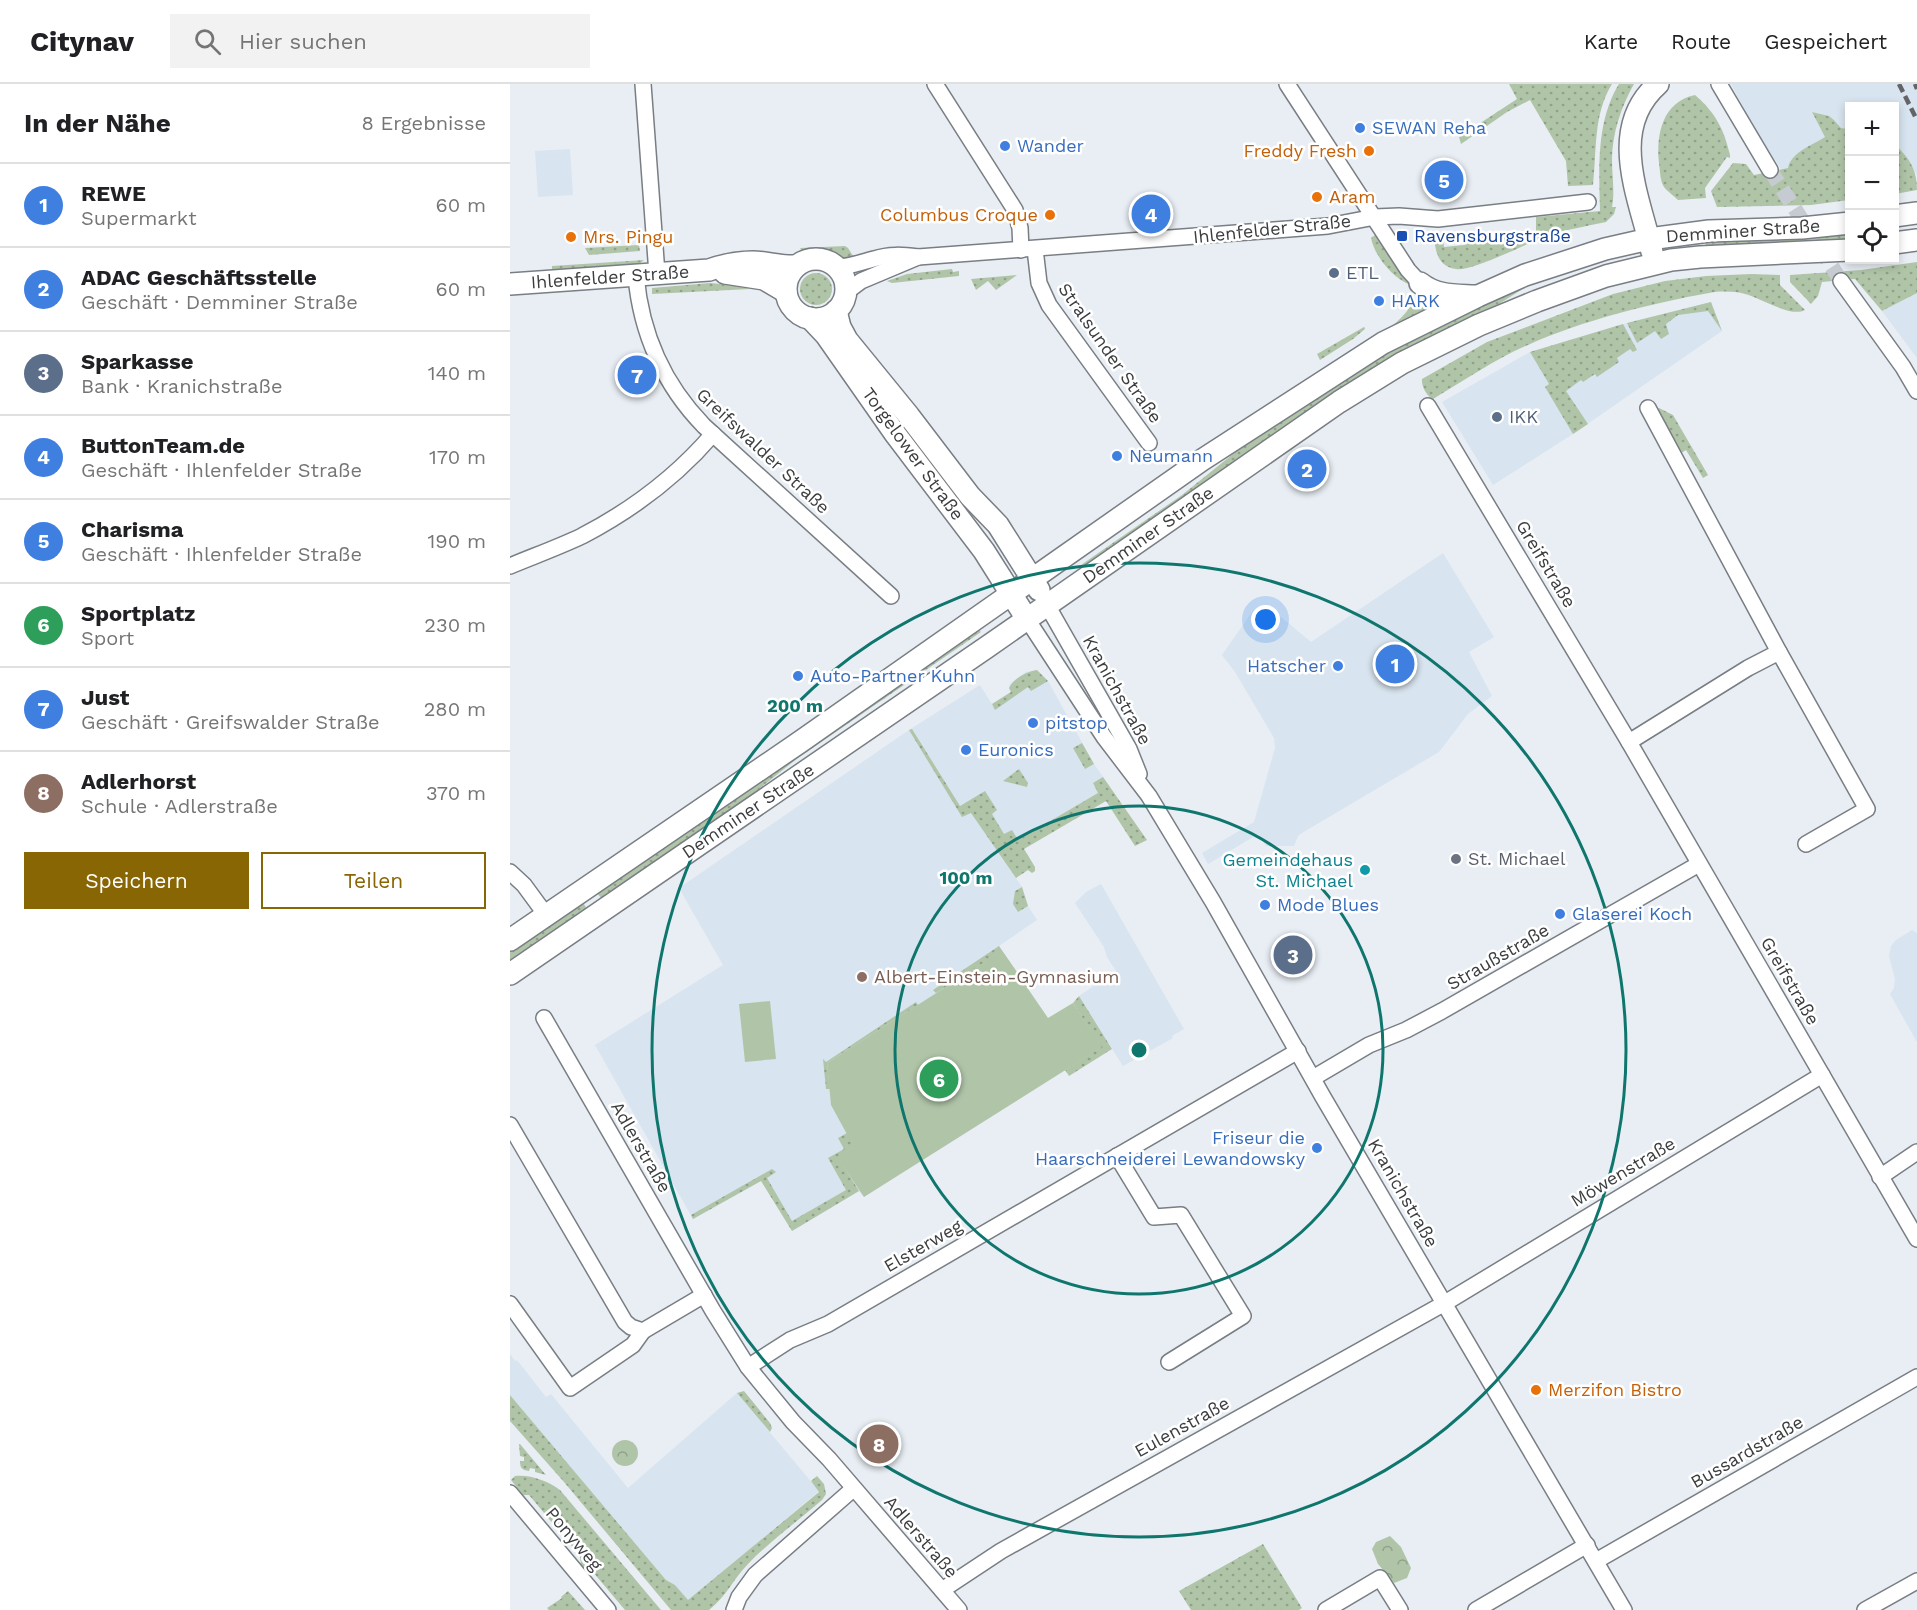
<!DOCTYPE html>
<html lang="de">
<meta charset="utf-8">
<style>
body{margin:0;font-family:"Work Sans",sans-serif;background:#f2f2f2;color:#202124}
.controls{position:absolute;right:18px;top:18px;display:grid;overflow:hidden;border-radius:0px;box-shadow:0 3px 9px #0003}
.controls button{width:54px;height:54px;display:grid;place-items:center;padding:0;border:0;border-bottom:2px solid #e0e0e0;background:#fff;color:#202124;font:30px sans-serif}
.you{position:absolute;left:756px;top:536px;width:21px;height:21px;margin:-15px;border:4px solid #fff;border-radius:50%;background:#1a73e8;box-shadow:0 0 0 9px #1a73e833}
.badge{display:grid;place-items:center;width:39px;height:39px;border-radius:50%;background:#886603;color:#fff;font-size:20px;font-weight:700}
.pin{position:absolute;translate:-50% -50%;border:3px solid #fff;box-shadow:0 2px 6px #0006}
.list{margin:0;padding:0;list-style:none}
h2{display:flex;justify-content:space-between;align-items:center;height:78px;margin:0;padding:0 24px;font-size:26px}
h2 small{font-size:20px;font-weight:400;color:#757577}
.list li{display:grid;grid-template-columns:39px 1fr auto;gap:18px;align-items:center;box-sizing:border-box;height:84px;padding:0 24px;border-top:2px solid #e0e0e0}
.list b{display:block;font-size:22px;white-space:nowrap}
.list p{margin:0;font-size:20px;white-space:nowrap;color:#757577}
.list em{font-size:20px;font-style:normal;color:#757577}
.actions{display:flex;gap:12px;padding:18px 24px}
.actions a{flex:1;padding:14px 0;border:2px solid #886603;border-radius:0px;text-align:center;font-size:21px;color:#886603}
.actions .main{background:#886603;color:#fff}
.icon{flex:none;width:33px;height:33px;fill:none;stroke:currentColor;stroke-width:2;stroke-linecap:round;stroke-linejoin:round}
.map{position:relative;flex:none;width:1407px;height:1526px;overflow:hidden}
header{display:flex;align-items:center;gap:36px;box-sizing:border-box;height:84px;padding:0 30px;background:#fff;border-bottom:2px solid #e0e0e0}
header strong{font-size:28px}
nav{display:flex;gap:33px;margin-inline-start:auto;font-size:21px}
.search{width:420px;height:54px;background:#f2f2f2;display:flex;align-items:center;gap:15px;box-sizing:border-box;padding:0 21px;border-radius:0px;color:#757577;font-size:22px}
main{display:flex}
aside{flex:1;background:#fff}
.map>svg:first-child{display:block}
.built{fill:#d8e4ef}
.grass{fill:url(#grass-dots)}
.forest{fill:url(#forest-crowns)}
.pitch{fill:#b0c5a8}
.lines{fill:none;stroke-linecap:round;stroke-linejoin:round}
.minor-tunnel{stroke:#c5cbd0;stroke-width:15;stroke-dasharray:15 8;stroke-linecap:butt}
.minor-casing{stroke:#797e84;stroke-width:18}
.secondary-casing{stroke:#797e84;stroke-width:24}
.minor{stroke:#fff;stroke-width:15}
.secondary{stroke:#fff;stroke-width:21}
.rail{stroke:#626467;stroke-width:4.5;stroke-dasharray:9 4.5;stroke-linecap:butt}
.ring{fill:none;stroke:#0f766e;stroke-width:3}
.shop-dot{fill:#3f7fe0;stroke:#fff;stroke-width:2}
.food-dot{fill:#e8710a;stroke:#fff;stroke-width:2}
.transit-dot{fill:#1a4fb4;stroke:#fff;stroke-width:2}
.service-dot{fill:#5c6f8a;stroke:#fff;stroke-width:2}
.worship-dot{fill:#6b7280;stroke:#fff;stroke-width:2}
.culture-dot{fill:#0f9aa8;stroke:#fff;stroke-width:2}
.education-dot{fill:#8d6e63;stroke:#fff;stroke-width:2}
.labels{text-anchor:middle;stroke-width:5;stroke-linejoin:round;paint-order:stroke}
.shop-label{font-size:18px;fill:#366cbe;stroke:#fff;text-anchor:start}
.food-label{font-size:18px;fill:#c56008;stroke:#fff;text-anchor:start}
.street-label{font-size:18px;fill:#3b3d3f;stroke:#fff}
.transit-label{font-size:18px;fill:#164399;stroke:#fff;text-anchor:start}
.service-label{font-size:18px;fill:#4e5e75;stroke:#fff;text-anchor:start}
.worship-label{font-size:18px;fill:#5b616d;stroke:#fff;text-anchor:start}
.culture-label{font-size:18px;fill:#0d838f;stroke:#fff;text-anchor:end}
.education-label{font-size:18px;fill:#785e54;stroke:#fff;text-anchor:start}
.centre{fill:#0f766e;stroke:#fff;stroke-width:3}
.ring-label{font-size:18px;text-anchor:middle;font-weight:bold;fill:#0f766e;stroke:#fff;stroke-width:5;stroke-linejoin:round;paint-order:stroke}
</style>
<header>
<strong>Citynav</strong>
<div class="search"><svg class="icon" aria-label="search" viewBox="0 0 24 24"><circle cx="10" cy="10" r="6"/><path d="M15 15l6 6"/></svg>Hier suchen</div>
<nav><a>Karte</a><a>Route</a><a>Gespeichert</a></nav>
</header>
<main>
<aside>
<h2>In der Nähe<small>8 Ergebnisse</small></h2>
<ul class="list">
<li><span class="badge" style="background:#3f7fe0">1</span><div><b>REWE</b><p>Supermarkt</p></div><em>60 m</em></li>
<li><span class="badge" style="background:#3f7fe0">2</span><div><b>ADAC Geschäftsstelle</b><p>Geschäft · Demminer Straße</p></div><em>60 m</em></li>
<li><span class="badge" style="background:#5c6f8a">3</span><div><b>Sparkasse</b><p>Bank · Kranichstraße</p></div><em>140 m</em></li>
<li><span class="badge" style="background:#3f7fe0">4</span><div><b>ButtonTeam.de</b><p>Geschäft · Ihlenfelder Straße</p></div><em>170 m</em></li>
<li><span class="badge" style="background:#3f7fe0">5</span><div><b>Charisma</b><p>Geschäft · Ihlenfelder Straße</p></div><em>190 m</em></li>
<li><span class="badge" style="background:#2e9e5b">6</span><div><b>Sportplatz</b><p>Sport</p></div><em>230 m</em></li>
<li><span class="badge" style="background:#3f7fe0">7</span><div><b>Just</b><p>Geschäft · Greifswalder Straße</p></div><em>280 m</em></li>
<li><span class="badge" style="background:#8d6e63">8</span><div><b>Adlerhorst</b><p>Schule · Adlerstraße</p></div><em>370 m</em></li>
</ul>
<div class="actions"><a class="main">Speichern</a><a>Teilen</a></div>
</aside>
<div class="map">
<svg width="1407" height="1526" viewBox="0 0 1407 1526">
<defs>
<pattern id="grass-dots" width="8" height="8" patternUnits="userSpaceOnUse" patternTransform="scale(1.5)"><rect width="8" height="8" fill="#b0c5a8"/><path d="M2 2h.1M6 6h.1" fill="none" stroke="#90a18a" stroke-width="1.8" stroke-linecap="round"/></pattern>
<pattern id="forest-crowns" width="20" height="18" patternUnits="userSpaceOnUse" patternTransform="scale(1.5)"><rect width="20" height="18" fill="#b0c5a8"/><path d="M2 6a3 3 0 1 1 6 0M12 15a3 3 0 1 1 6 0" fill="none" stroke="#90a18a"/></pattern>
</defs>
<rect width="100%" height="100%" fill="#e8eef4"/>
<!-- built -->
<g class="built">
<path d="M1221,0H1407V91L1393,68L1385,60L1384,22H1340L1339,45L1331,44L1324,36L1319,32L1302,28L1316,53L1284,72L1279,84L1271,85L1246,47Z"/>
<path d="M60,65L63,111L28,113L25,67Z"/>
<path d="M1407,209V274L1372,227Z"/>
<path d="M1201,218L1212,247L1063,350L983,401L932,318L1020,268L1117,239Z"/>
<path d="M933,469L984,553L959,568L982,612L958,630L929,668L792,749L788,752L784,762H756L748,750L698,780L692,769L744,738L765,664L764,654L725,588L712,571L744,525L749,529L759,523L801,558Z"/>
<path d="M527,586L538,597L584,680L600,703L489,769L512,803L518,822L527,836L489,862L538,934L563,919L354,1113L349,1107L282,1147L251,1097L183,1135L85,961L213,881L169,804L399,646L470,601L482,620L501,608L499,604L500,600L516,588Z"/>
<path d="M591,800L674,945L662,952L663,954L613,982L569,912L606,887L597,873L594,863L565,819L576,808Z"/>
<path d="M1402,846L1407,849V958L1380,910L1384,904L1385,895L1379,872L1381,862L1386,856Z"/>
<path d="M0,1270L5,1277L7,1276L36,1313L41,1310L118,1404L227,1309L309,1407L178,1517L165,1501L156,1496L0,1311Z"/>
</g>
<!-- grass -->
<g class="grass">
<path d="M999,0H1102C1083,31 1087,66 1083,101L1058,102L1056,77L1020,16L997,28L951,60L949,53L1007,15Z"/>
<path d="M1109,0H1124C1111,23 1102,50 1102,76C1102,92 1105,108 1102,123H1106L1104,130L1096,138C1078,142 1059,145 1042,150C1020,157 963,188 946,185C928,182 926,169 924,154L933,153L934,163L954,161L966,152L1026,147V133L1090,127C1089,85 1086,37 1109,0Z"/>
<path d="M1185,11C1205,28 1214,45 1220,71V74L1217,73L1195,104L1196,114L1168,116C1164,112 1157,107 1154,103C1150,97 1150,86 1149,79C1146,51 1152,18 1185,11Z"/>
<path d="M1302,28L1319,32L1324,36L1331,44L1339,45V116L1301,121L1207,123L1201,107L1223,79L1236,80L1244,91L1278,84C1281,68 1303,61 1315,53Z"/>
<path d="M1385,60C1400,75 1407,86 1407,106L1385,110Z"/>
<path d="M869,148L899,199L898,200C882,193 864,171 861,154Z"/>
<path d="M1339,149V157L1196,163L1195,156Z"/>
<path d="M129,161L130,167L79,171L75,164Z"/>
<path d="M335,162L338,164L345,175L329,176L316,169L308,168L294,170L290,164Z"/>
<path d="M134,176L128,181L42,187V182Z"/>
<path d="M1407,178V209L1372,227L1345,195L1312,198L1308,212L1301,220L1280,198V191L1351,186Z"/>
<path d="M442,185L443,188L449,187V192L382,199L377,197L397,190Z"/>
<circle cx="306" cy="205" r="16"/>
<path d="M1241,190L1270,191V201L1295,226C1281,234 1251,214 1235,210C1224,207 1210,207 1199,209C1143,219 1070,237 1018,261C985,275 954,297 923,315C917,313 911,302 912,295L977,258L1103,210L1155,197L1196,192Z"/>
<path d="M507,191L486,206L478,197L466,206L461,195Z"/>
<path d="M200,199L221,201L240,205L142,210V204Z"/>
<path d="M1010,203L1011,206L574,485L571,481L672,411L728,366L832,295L879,266Z"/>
<path d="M910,208L926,218L927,220L876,246C892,236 900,224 910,208Z"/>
<path d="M1201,218L1212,247L1198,227L1168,231L1156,240L1159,250L1151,255L1145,247L1127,259L1117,239Z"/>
<path d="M1113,240L1127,266L1123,268L1120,265L1107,274L1109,278L1087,293L1085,290L1073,298L1071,296L1056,307L1078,340L1063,350L1035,303L1039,300L1020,268Z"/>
<path d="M854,243L855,245L843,255L810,276L807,270Z"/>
<path d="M1149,324L1163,331L1198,391L1193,394L1176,366L1171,369L1147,325Z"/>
<path d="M467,544L471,548L288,674L231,719L91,814L86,808Z"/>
<path d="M527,586L538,597L521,607L518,603L485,626L482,620L501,608L499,604C504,594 516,588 527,586Z"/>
<path d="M402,645L450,722L475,707L487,726L482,730L494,750L502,746L508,756L588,709L583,699L593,693L637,756L625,762L596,717L514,765L525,783V787L522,789L518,786L506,794L461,729L452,733L399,646Z"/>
<path d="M572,659L584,680L575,685L563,664Z"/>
<path d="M509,685L518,699L517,703L493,697Z"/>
<path d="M512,803L518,822L508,828L503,820L505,807Z"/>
<path d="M72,817L77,825L0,877V865Z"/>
<path d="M489,862L518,904L477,877L426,909L423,906Z"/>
<path d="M569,912L602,965L559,992L555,986L591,963L563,919Z"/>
<path d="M406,918L408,921L317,979L320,1005H316L313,975L316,978Z"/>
<path d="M337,1049L345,1063L328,1073L349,1107L282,1147L251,1097L183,1135L181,1131L262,1085L266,1088L257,1094L282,1137L336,1106L318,1074L334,1065L328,1054Z"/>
<path d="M234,1307L260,1339L262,1344L260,1348L227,1309Z"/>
<path d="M0,1311L156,1496L165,1501L178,1516L309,1408L301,1397L307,1392L314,1400L316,1410L312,1416C288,1437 260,1457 238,1480C224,1494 216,1513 199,1526H161L54,1398L0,1337Z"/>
<path d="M9,1360H10L36,1391L25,1388V1385L20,1384L19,1387C12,1386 10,1384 10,1377H14V1373L10,1372Z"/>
<path d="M5,1392C19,1390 39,1397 50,1406L151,1526H115L82,1487L75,1486L71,1481L70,1472L19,1411H13L1,1396Z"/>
<path d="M753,1460L792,1524L789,1526H681L669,1507Z"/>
<path d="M58,1507L75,1526H39L37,1524L52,1514L51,1513Z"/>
</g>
<!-- forest -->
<g class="forest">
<circle cx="115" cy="1369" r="13"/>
<path d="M880,1452L891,1463L901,1484L897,1494L884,1499L868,1480L862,1465L866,1458Z"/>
</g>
<!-- pitch -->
<g class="pitch">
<path d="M492,867L538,934L563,919L592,963L354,1113L327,1073L344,1063L321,1021L317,979Z"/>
<path d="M260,917L266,975L235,978L229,920Z"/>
</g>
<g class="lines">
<!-- minor-tunnel -->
<path class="minor-tunnel" d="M1260,86L1331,197"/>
<!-- minor casing -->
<g class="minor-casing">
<g id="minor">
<path d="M133,0L147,190"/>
<path d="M425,0L505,126L510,144L511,166"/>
<path d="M777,0L898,186L910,199"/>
<path d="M1209,0L1260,86"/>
<path d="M525,165L529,199L539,221L639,359"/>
<path d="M326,183C340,183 351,178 364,175C379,170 393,171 408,173L818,142L865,133L889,132L928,135L1078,118"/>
<path d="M126,192C131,249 154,301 194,342L381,512"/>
<path d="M1331,197L1393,283L1407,307"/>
<path d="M335,209L351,197L408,173"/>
<path d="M918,322L1119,658L1407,1155"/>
<path d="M1138,324L1269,568"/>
<path d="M0,482C24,472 49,463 72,452C122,426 167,392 203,350"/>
<path d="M537,521L619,665L629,690"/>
<path d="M517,535L594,653L639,712L703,818L813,1013L1114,1526"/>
<path d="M1119,658L1238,584L1269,568L1357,725L1296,760"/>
<path d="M0,788L14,801L36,831"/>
<path d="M34,934L203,1227L238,1283L283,1338L319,1375L449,1526"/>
<path d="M803,994L859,961L896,946L932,927L1189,780"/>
<path d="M0,1041L115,1238L121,1243L133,1247L194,1211"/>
<path d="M607,1072L644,1133L671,1131L733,1232L659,1278"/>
<path d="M1370,1093L1407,1068"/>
<path d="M0,1220L60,1304L123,1261L133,1247"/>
<path d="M238,1283L280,1256L318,1240L788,967"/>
<path d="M0,1409L98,1526"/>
<path d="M1086,1477L1407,1293"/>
<path d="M432,1506L491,1467L935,1219L1312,991"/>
<path d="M224,1526L229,1513L245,1491L343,1405"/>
<path d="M816,1526L870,1494L890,1526"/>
<path d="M966,1526L1077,1461"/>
<path d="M1355,1526L1407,1497"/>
</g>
</g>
<!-- secondary casing -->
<g class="secondary-casing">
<g id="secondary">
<path d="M1384,132L1407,129"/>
<path d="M1384,159L1407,156"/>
<path d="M1142,168C1129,112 1097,45 1148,0"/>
<circle cx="306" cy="205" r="30"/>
<path d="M215,189L254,195L276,208"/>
<path d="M910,199C926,212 944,211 964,212"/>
<path d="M0,200L199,186C213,181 228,178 243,178C257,178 271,183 286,182"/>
<path d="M326,227L330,243L337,256L399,332L460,412L488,441L529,506"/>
<path d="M300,234L316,251L386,351L474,467L517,535"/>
<path d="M0,856L290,658L692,376L873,259L968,212L1015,191L1095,165L1139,155L1199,147L1292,144L1340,139"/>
<path d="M0,890L477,563L829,318L892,279L969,241L1027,217L1096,192L1161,176L1190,173L1340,166"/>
</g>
</g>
<!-- minor -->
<use href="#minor" class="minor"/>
<!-- secondary -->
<use href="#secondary" class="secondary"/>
<!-- rail -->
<g class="rail">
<path d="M1389,0L1407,36"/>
<path d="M1405,0L1407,5"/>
</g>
</g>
<!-- distance rings -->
<g class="ring">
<circle cx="629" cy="966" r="244"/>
<circle cx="629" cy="966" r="487"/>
</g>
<!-- markers -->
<g class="shop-dot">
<circle cx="850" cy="44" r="6"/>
<circle cx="495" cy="62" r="6"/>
<circle cx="869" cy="217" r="6"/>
<circle cx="607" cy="372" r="6"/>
<circle cx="828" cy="582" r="6"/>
<circle cx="288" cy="592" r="6"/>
<circle cx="523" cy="639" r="6"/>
<circle cx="456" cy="666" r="6"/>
<circle cx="755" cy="821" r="6"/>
<circle cx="1050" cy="830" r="6"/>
<circle cx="807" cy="1064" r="6"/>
</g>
<g class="food-dot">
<circle cx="859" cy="67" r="6"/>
<circle cx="807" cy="113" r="6"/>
<circle cx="540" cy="131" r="6"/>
<circle cx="61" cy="153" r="6"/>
<circle cx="1026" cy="1306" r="6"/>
</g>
<rect class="transit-dot" x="886" y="146" width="12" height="12" rx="3"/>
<g class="service-dot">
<circle cx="824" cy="189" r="6"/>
<circle cx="987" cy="333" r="6"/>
</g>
<circle class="worship-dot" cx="946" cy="775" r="6"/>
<circle class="culture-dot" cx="855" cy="786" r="6"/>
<circle class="education-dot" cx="352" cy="893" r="6"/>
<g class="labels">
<!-- shop labels -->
<g class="shop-label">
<text x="862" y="50">SEWAN Reha</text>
<text x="507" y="68">Wander</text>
<text x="881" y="223">HARK</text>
<text x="619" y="378">Neumann</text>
<text x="816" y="588" text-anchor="end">Hatscher</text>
<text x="300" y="598">Auto-Partner Kuhn</text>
<text x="535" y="645">pitstop</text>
<text x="468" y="672">Euronics</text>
<text x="767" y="827">Mode Blues</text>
<text x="1062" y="836">Glaserei Koch</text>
<text x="795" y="1060" text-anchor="end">Friseur die<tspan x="795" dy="21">Haarschneiderei Lewandowsky</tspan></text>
</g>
<!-- food labels -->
<g class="food-label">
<text x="847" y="73" text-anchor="end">Freddy Fresh</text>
<text x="819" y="119">Aram</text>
<text x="528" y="137" text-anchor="end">Columbus Croque</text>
<text x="73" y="159">Mrs. Pingu</text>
<text x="1038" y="1312">Merzifon Bistro</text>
</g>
<!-- street labels -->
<g class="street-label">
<text transform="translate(762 145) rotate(-6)" y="6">Ihlenfelder Straße</text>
<text transform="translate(1233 147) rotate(-4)" y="6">Demminer Straße</text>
<text transform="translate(100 193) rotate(-4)" y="6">Ihlenfelder Straße</text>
<text transform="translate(600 269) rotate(55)" y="6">Stralsunder Straße</text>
<text transform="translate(253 367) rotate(43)" y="6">Greifswalder Straße</text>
<text transform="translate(403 370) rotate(54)" y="6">Torgelower Straße</text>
<text transform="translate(638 451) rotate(-35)" y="6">Demminer Straße</text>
<text transform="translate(1036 480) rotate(59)" y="6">Greifstraße</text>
<text transform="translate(607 606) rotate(61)" y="6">Kranichstraße</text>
<text transform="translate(238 727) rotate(-34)" y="6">Demminer Straße</text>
<text transform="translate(988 873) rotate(-30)" y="6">Straußstraße</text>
<text transform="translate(1280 897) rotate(60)" y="6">Greifstraße</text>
<text transform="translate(131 1063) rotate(60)" y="6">Adlerstraße</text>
<text transform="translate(1113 1088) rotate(-31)" y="6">Möwenstraße</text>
<text transform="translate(893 1109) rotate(60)" y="6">Kranichstraße</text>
<text transform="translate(413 1162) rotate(-30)" y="6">Elsterweg</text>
<text transform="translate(672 1343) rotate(-29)" y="6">Eulenstraße</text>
<text transform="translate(1237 1368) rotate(-30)" y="6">Bussardstraße</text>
<text transform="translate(411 1453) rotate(49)" y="6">Adlerstraße</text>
<text transform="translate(64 1455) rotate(50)" y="6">Ponyweg</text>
</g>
<!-- transit labels -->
<g class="transit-label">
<text x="904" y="158">Ravensburgstraße</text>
</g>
<!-- service labels -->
<g class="service-label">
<text x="836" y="195">ETL</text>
<text x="999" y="339">IKK</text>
</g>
<!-- worship labels -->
<g class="worship-label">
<text x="958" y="781">St. Michael</text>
</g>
<!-- culture labels -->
<g class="culture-label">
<text x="843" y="782">Gemeindehaus<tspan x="843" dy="21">St. Michael</tspan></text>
</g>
<!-- education labels -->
<g class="education-label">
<text x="364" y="899">Albert-Einstein-Gymnasium</text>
</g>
</g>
<circle cx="629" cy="966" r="9" class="centre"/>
<g class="ring-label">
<text x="285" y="628">200 m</text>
<text x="456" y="800">100 m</text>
</g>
</svg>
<div class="controls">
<button>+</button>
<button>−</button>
<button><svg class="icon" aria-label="locate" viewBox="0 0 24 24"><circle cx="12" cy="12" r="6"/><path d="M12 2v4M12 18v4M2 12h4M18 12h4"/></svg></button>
</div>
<div class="you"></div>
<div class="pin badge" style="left:885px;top:580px;background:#3f7fe0">1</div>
<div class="pin badge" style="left:797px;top:385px;background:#3f7fe0">2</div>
<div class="pin badge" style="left:783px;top:871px;background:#5c6f8a">3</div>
<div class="pin badge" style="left:641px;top:130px;background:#3f7fe0">4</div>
<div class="pin badge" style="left:934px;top:96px;background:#3f7fe0">5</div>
<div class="pin badge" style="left:429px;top:995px;background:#2e9e5b">6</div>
<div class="pin badge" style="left:127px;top:291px;background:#3f7fe0">7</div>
<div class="pin badge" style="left:369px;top:1360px;background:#8d6e63">8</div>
</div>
</main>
